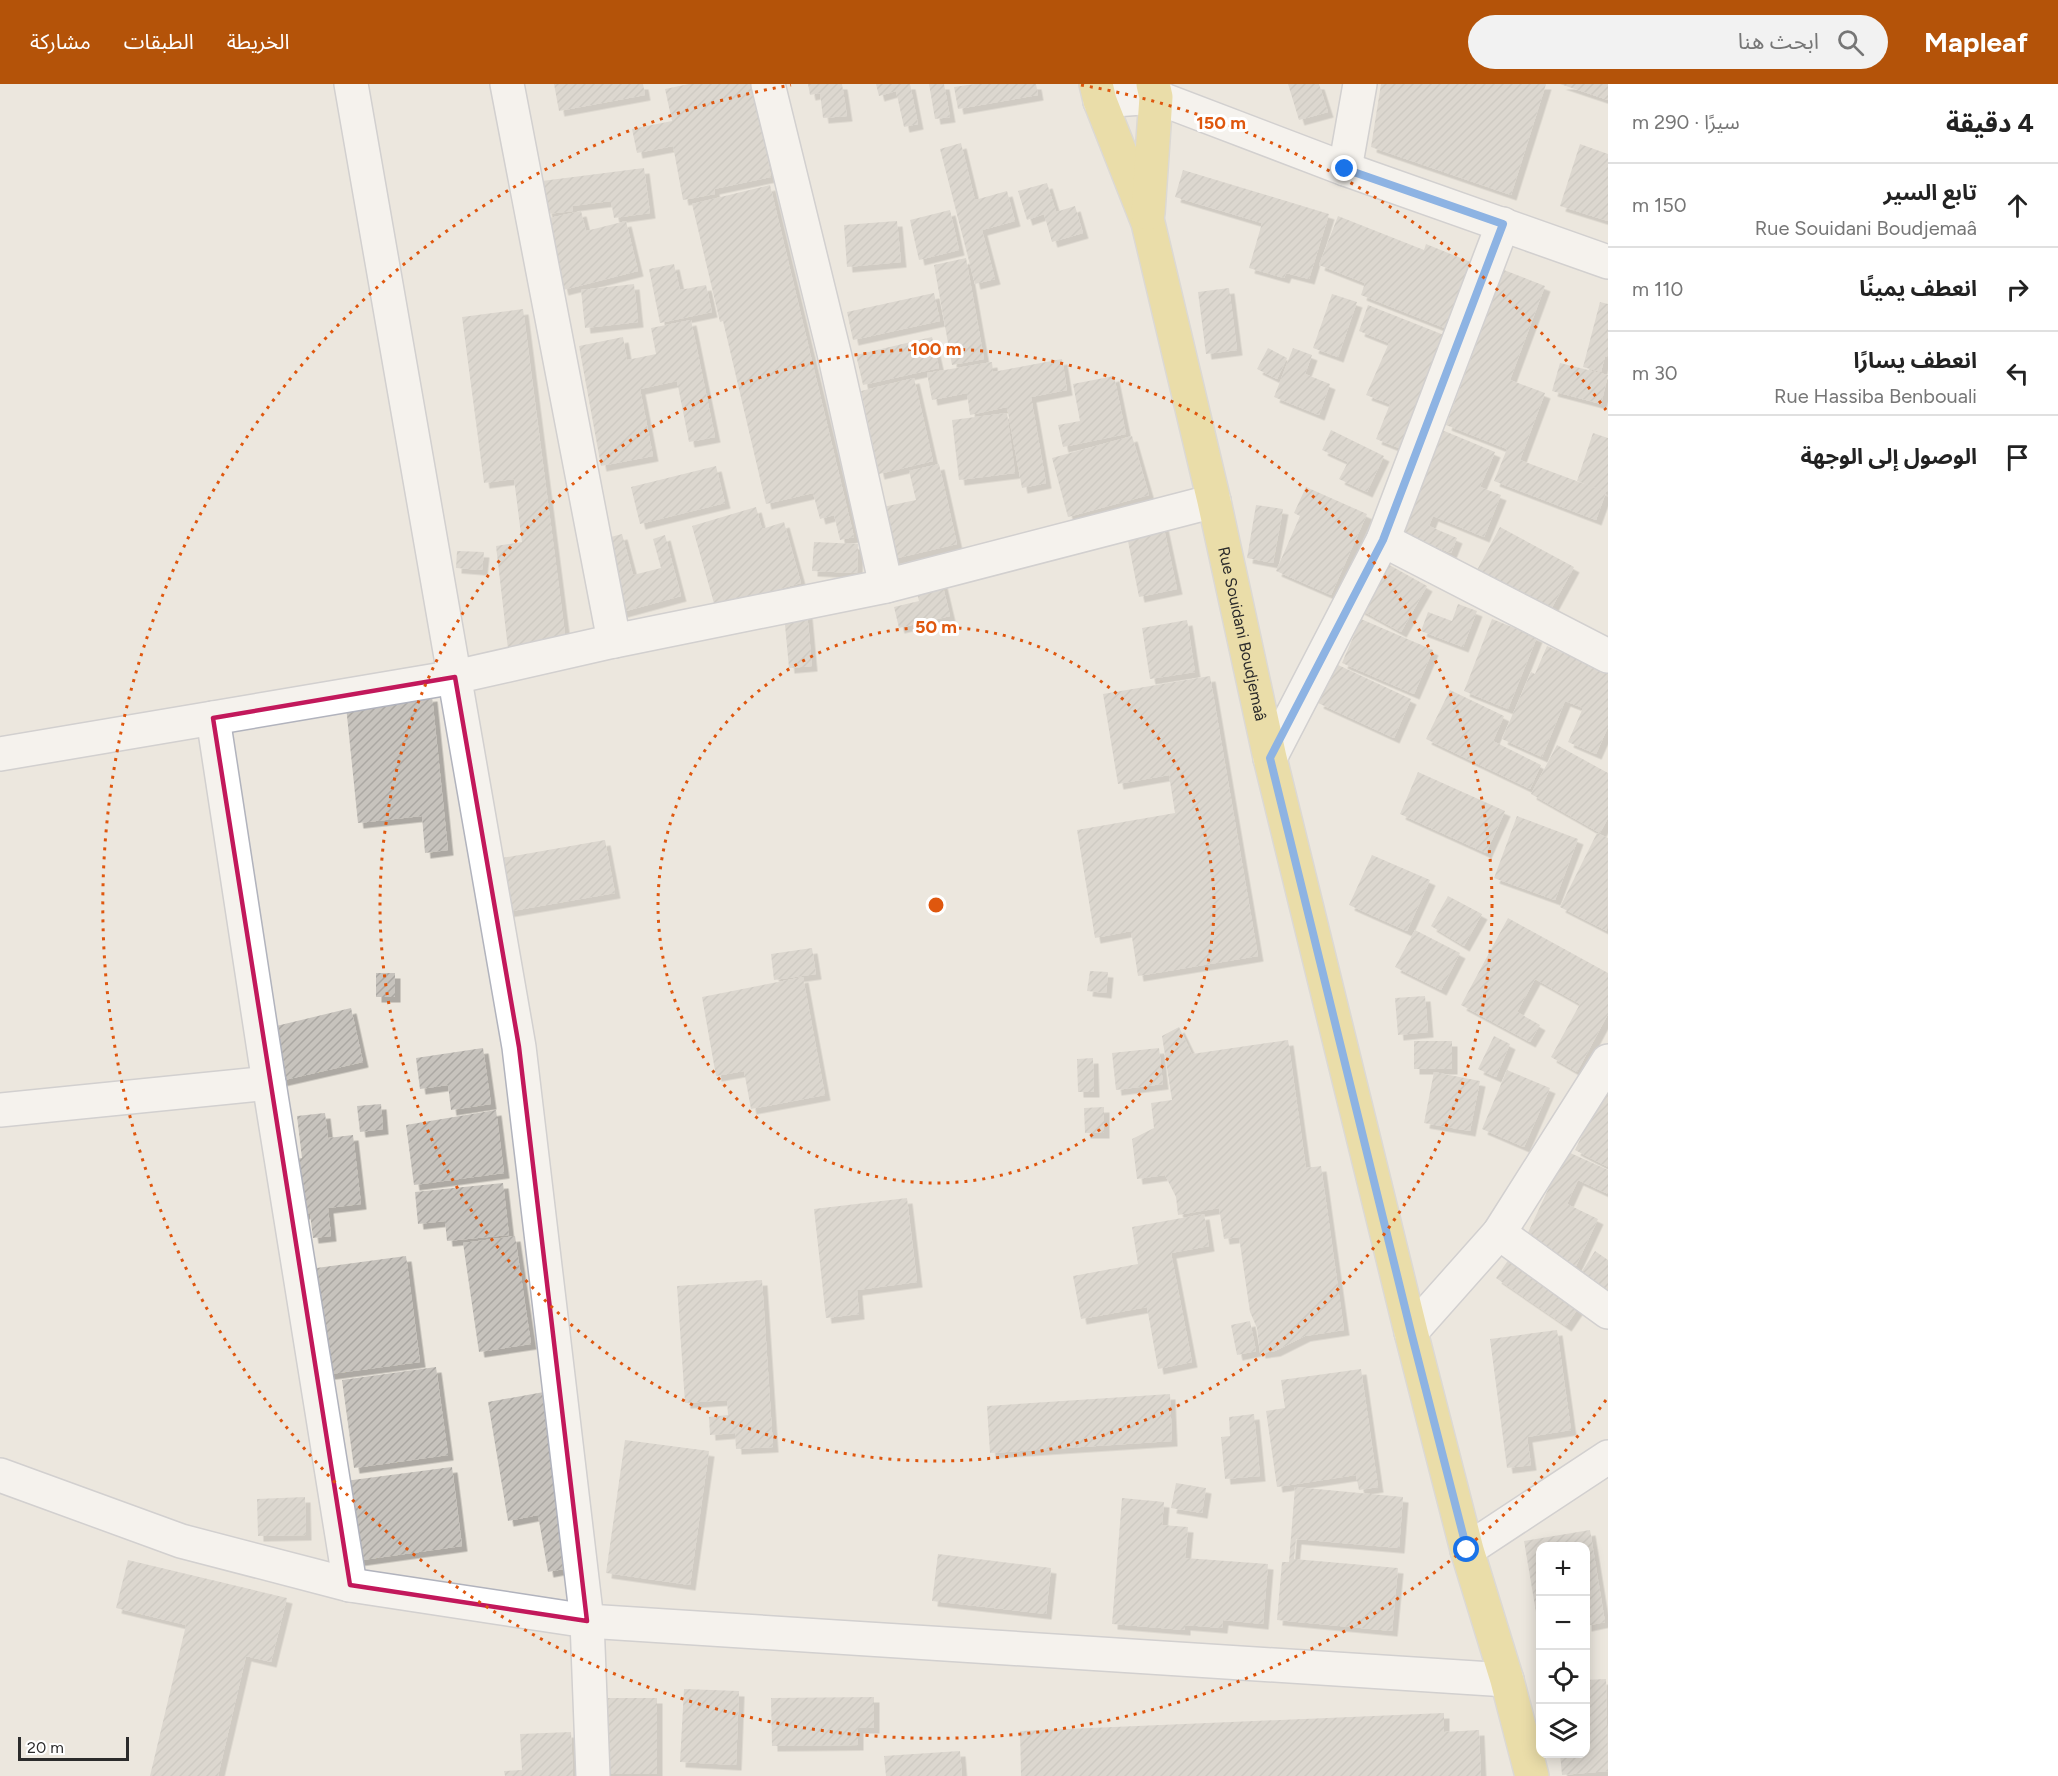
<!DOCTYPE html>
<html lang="ar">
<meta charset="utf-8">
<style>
body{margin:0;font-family:Figtree,"Noto Sans Arabic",sans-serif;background:#f2f2f2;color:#222;direction:rtl}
.controls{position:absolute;right:18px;bottom:18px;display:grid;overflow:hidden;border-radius:12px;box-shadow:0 3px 15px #0003}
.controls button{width:54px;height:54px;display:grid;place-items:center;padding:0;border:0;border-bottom:2px solid #e0e0e0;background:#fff;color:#222;font:30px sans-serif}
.scale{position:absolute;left:18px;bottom:15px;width:111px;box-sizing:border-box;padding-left:6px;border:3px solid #2b2b2b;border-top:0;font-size:16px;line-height:21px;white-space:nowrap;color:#2b2b2b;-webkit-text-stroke:4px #fff;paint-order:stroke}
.stop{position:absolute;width:18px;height:18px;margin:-14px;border:4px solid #1a73e8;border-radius:50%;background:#fff}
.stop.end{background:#1a73e8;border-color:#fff;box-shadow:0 2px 6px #0008}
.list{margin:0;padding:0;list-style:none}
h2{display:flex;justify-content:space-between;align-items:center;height:78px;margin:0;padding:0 24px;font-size:26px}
h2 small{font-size:20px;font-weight:400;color:#767676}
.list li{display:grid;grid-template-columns:39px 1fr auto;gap:18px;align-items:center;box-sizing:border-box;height:84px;padding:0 24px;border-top:2px solid #e0e0e0}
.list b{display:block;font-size:22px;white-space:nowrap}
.list p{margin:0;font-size:20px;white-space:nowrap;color:#767676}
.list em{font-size:20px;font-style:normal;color:#767676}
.icon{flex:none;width:33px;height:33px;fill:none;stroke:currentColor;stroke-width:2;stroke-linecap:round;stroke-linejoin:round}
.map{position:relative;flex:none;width:1608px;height:1692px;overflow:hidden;direction:ltr}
header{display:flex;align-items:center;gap:36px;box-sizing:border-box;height:84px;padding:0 30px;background:#b45309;color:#fff}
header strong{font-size:28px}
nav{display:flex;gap:33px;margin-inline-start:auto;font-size:21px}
.search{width:420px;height:54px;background:#f2f2f2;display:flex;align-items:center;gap:15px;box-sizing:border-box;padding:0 21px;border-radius:33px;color:#767676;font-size:22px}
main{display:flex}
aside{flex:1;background:#fff}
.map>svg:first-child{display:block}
.building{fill:url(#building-hatch);filter:url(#shadow)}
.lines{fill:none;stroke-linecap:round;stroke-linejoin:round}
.minor-casing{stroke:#b1b3bd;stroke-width:36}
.major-casing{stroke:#c8c8c8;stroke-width:36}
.minor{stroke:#fff;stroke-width:33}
.major{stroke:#e7d068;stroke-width:33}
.route{stroke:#1a73e8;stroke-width:8}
.marked{fill:none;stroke:#c2185b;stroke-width:4.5;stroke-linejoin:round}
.ring{fill:none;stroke:#df570e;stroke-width:3;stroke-dasharray:3 6}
.labels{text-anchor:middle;stroke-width:6;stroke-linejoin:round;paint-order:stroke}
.street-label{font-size:16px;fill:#2b2b2b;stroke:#fff}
.centre{fill:#df570e;stroke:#fff;stroke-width:3}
.ring-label{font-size:18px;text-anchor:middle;font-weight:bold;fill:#df570e;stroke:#fff;stroke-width:6;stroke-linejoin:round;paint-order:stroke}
</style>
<header>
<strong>Mapleaf</strong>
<div class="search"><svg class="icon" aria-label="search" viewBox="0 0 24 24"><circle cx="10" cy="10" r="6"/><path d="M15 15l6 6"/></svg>ابحث هنا</div>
<nav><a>الخريطة</a><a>الطبقات</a><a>مشاركة</a></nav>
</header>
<main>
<aside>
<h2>4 دقيقة<small>سيرًا · 290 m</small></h2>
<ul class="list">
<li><svg class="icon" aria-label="ahead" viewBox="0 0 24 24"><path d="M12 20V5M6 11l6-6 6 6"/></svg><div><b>تابع السير</b><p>Rue Souidani Boudjemaâ</p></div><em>150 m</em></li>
<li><svg class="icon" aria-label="right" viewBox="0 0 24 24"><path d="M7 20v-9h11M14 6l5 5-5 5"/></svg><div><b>انعطف يمينًا</b></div><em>110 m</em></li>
<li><svg class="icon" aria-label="left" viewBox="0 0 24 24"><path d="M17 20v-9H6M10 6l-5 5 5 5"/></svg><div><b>انعطف يسارًا</b><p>Rue Hassiba Benbouali</p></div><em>30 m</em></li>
<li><svg class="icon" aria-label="arrive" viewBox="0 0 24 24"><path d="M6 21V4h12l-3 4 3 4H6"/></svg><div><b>الوصول إلى الوجهة</b></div></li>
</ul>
</aside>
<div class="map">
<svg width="1608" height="1692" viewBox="0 0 1608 1692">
<defs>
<pattern id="building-hatch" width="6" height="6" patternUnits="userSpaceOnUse" patternTransform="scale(1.5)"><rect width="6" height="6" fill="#c7c3bd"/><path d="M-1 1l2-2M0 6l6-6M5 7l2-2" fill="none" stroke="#aba8a3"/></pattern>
<filter id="shadow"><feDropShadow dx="5.5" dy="5.5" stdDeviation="0" flood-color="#0004"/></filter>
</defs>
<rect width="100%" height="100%" fill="#ece7de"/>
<!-- building -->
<g class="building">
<path d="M554,0H643L645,11L559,27Z"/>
<path d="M689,0H754L771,93L714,105L715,110L683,116L673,62L637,69L632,45L672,37L665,5Z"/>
<path d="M808,0H842L847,32L823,34L820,9L810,11Z"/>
<path d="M876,0H910L918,40L904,43L896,7L879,12Z"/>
<path d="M929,0H944L950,33L935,35Z"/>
<path d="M975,0H1036L1038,11L958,25L954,3Z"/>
<path d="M1288,0H1319L1328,28L1299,36Z"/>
<path d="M1381,0H1546L1511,111L1371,63Z"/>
<path d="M1560,0H1608V16Z"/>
<path d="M961,59L975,116L1007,107L1015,137L982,146L995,195L975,200L940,65Z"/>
<path d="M1580,60L1608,70V137L1560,122Z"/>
<path d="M644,84L650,129L614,134L611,117L572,122L573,127L547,130L542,97Z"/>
<path d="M1183,86L1329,130L1309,195L1286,189L1284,194L1249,184L1262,139L1175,113Z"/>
<path d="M1047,99L1056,128L1075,122L1083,149L1052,158L1044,130L1027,136L1018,107Z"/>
<path d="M770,101L854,453L840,456L834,431L820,435L813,409L766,420L723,237L720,238L692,120Z"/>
<path d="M950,126L959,166L919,176L910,136Z"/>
<path d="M581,127L586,147L626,137L638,187L563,206L545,135Z"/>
<path d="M1338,132L1424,166L1426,160L1473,179L1447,245L1361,211L1365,199L1319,181Z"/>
<path d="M897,137L901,178L847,183L844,141Z"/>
<path d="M966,174L984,275L952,281L934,181Z"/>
<path d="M674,180L680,206L706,201L712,228L660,239L649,185Z"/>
<path d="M1504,186L1545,202L1510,296L1545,309L1520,376L1606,408L1596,436L1494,397L1507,365L1446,341Z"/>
<path d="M634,200L638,238L585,244L581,206Z"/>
<path d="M1229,204L1237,266L1206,270L1198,208Z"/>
<path d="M934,209L940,237L853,256L847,228Z"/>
<path d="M1332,210L1357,218L1338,273L1313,264Z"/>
<path d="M1600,218L1608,220V273L1605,272L1601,288L1583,283Z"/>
<path d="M1368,221L1444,251L1399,364L1376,355L1390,320L1366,311L1389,259L1359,247Z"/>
<path d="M523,225L566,558L508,565L496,462L522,458L514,395L484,399L462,233Z"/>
<path d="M691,236L715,353L689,358L677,297L640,305L653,372L601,382L579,262L623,253L627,276L656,270L651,244Z"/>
<path d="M932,253L939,284L863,301L856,271Z"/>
<path d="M1268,264L1287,274L1277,295L1257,285Z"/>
<path d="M1293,264L1312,271L1305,290L1330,300L1319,331L1274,313Z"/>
<path d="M1062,275L1067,306L1031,313L1046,399L1022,404L1007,323L970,331L967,309L932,316L927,289L992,278L993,288Z"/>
<path d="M1560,279L1608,291L1601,320L1552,307Z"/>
<path d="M1114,292L1126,350L1063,363L1058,341L1080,337L1073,300Z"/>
<path d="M914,294L933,377L879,390L861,307Z"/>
<path d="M1007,329L1015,389L959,396L952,336Z"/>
<path d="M1331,346L1384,372L1367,408L1339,395L1348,378L1322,366Z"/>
<path d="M1442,346L1495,368L1480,403L1501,411L1484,453L1433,432L1429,442L1457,454L1451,469L1399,448Z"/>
<path d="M1593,349L1608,354V408L1577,397Z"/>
<path d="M1132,352L1149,411L1068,433L1052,374Z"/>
<path d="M939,380L957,460L889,476L878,424L916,416L909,387Z"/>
<path d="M716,382L725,419L640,440L631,403Z"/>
<path d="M1306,403L1367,430L1331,511L1276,487L1300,432L1294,429Z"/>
<path d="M1256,421L1283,425L1273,479L1247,474Z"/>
<path d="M756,423L762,445L784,438L801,499L715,523L692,442Z"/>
<path d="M1163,440L1177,505L1139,513L1126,447Z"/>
<path d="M1500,443L1574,483L1550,527L1477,486Z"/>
<path d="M622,450L633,491L661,484L653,455L665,451L681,512L615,530L596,457Z"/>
<path d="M814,458L858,460L857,489L812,487Z"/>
<path d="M457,467L484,468L482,486L456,484Z"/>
<path d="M1384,478L1427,502L1401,548L1359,525Z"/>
<path d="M941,494L950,532L899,544L894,523L919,517L915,500Z"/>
<path d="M1458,520L1477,527L1463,563L1421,547L1428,528L1452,537Z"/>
<path d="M807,528L812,582L789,584L784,530Z"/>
<path d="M1361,535L1433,566L1414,610L1342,579Z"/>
<path d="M1492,535L1537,553L1508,625L1464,607Z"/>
<path d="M1187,536L1195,588L1150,595L1142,544Z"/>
<path d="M1547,562L1608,588V643L1596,670L1568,658L1583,624L1565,617L1542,673L1502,655L1531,588L1535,590Z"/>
<path d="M1336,580L1411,615L1394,654L1318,619Z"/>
<path d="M1210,592L1258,872L1138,892L1131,847L1095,854L1077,746L1175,729L1169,691L1118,700L1103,610Z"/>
<path d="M1450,606L1504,632L1493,657L1541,681L1530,705L1426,655Z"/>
<path d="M432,612L448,766L425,769L422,732L358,739L346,622Z"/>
<path d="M1557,661L1608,689V734L1600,749L1531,710Z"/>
<path d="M1418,688L1505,727L1486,769L1400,730Z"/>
<path d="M1517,732L1578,755L1555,816L1494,794Z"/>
<path d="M1597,749L1608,754L1607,847L1560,823Z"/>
<path d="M605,756L615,809L506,828L496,775Z"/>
<path d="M1372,771L1430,796L1407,847L1349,821Z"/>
<path d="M1448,812L1482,830L1464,862L1431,842Z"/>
<path d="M1508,834L1608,889V930L1577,988L1551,973L1580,920L1535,895L1517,928L1540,941L1530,958L1461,921Z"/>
<path d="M1415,846L1460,869L1441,906L1395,883Z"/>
<path d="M812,864L816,890L774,896L771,870Z"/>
<path d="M1090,887L1108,888L1106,909L1087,907Z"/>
<rect x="376" y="889" width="19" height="24"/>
<path d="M803,893L825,1011L751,1025L744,987L716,992L702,913Z"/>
<path d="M1425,912L1428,948L1398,951L1395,914Z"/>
<path d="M351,924L363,978L280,997L268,944Z"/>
<path d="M1179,943L1192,970L1288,956L1306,1084L1321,1082L1344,1246L1305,1252L1275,1267L1260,1269L1257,1244L1250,1228L1239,1153L1224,1155L1219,1124L1178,1131L1176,1113L1165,1091L1137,1095L1132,1055L1154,1044L1151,1019L1172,1016L1162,952Z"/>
<path d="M1494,952L1510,960L1496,993L1478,985Z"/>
<rect x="1414" y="957" width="38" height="28"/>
<path d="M483,964L491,1020L451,1026L448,1001L420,1005L416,974Z"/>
<path d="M1159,964L1163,1000L1116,1006L1112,969Z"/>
<path d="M1093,974L1094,1008H1078L1077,975Z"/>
<path d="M1507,986L1550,1004L1524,1063L1482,1045Z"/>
<path d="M1434,988L1480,997L1470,1047L1424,1039Z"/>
<path d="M1608,998V1083L1575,1066Z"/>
<path d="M381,1020L383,1045L360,1048L357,1022Z"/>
<path d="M1104,1023V1049H1085L1084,1024Z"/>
<path d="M496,1026L504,1089L414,1101L406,1041Z"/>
<path d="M325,1029L328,1054L353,1051L361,1120L328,1124L331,1152L313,1154L310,1129L296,1131L289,1076L302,1074L297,1032Z"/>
<path d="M1566,1067L1608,1086V1110L1578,1096L1567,1120L1598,1135L1576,1182L1524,1157Z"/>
<path d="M503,1099L509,1151L447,1157L445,1137L418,1140L415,1108Z"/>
<path d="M907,1114L917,1198L857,1206L859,1230L826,1234L814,1125Z"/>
<path d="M1204,1130L1209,1162L1171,1169L1192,1278L1158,1285L1147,1223L1081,1235L1073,1192L1138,1180L1132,1143Z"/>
<path d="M515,1152L531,1260L479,1268L463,1159Z"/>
<path d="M1595,1167L1608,1176V1212L1579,1192Z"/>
<path d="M406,1172L420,1278L323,1291L309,1185Z"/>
<path d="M1511,1172L1581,1220L1566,1242L1496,1194Z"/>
<path d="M762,1196L773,1363L736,1365L735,1349L710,1351L709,1333L728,1331L727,1316L685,1319L677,1202Z"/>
<path d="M1250,1237L1256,1267L1237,1271L1231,1241Z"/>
<path d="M1557,1246L1571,1346L1527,1353L1531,1381L1507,1384L1490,1255Z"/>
<path d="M436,1283L448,1371L354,1384L342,1296Z"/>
<path d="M1361,1285L1378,1403L1359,1406L1356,1391L1277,1403L1266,1327L1285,1324L1281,1296Z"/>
<path d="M544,1308L574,1483L548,1488L538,1431L508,1437L488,1318Z"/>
<path d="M1170,1310L1172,1357L990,1369L987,1322Z"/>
<path d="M1254,1330L1260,1392L1225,1395L1221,1353L1230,1352L1229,1333Z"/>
<path d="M625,1356L709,1367L690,1501L606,1489Z"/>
<path d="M452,1383L462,1462L355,1477L345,1397Z"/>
<path d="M1176,1399L1206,1404L1202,1429L1171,1424Z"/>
<path d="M1295,1403L1403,1413L1399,1464L1296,1455L1294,1475L1398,1484L1392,1547L1277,1536L1282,1478H1289Z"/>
<path d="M305,1413L306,1451L258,1452L257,1415Z"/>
<path d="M1122,1414L1164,1418L1162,1441L1188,1443L1185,1474L1268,1480L1263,1540L1223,1536L1222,1544L1185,1541V1546L1112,1540Z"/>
<path d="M1590,1446L1605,1538L1586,1542V1462H1540L1539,1546L1524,1457Z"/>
<path d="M938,1470L1051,1484L1046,1530L932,1517Z"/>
<path d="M128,1476L287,1514L271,1578L246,1572L218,1692H150L186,1541L116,1524Z"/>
<path d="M1606,1595L1608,1687L1562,1691L1560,1670H1586V1596Z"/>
<path d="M684,1605L739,1607L736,1681L680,1678Z"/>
<path d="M874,1613V1644H858V1661L772,1662L771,1614Z"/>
<path d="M603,1614H657V1690H604Z"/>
<path d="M1444,1629V1648L1479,1646L1481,1692H1021L1020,1647Z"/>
<path d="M571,1648L573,1692H505L504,1687L522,1686L520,1650Z"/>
<path d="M960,1667L962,1692H886L884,1672Z"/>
</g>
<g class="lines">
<!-- minor casing -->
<g class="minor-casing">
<g id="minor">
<path d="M351,0L519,963L587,1537L593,1692"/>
<path d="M507,0L614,557"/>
<path d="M768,0L835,273L886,502"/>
<path d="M1100,17L1156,13L1345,85L1608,178"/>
<path d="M1345,85L1360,0"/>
<path d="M1383,456L1608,572"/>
<path d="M213,634L269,999L350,1501"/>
<path d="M0,670L455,593L614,557L886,502L1214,417"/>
<path d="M1270,674L1383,456L1503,140"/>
<path d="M0,1026L269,999"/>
<path d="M1499,1149L1608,1228"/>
<path d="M1411,1248L1499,1149L1608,977"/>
<path d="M0,1391L181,1457L350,1501L587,1537L1507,1596"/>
<path d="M1467,1466L1608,1373"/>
</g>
</g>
<!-- major casing -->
<g class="major-casing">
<g id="major">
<path id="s1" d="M1096,0L1100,17L1148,139L1214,417L1270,674L1411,1248L1467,1466L1507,1596L1532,1692"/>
<path d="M1148,129L1156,13L1153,0"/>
</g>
</g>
<!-- minor -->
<use href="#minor" class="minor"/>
<!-- major -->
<use href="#major" class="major"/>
</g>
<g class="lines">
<!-- route -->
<path class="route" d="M1345,85L1503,140L1383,456L1270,674L1411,1248L1467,1466"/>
</g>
<!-- marked area -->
<path d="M0 0H1608V1692H0ZM455,593L519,963L587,1537L350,1501L213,634Z" fill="#ece7de" fill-opacity=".55" fill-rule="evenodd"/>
<path class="marked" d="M455,593L519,963L587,1537L350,1501L213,634Z"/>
<!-- distance rings -->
<g class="ring">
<circle cx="936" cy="821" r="278"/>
<circle cx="936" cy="821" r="556"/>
<path d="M1606 1316A833 833 0 1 1 791 1M1081 1A833 833 0 0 1 1606 326"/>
</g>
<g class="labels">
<!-- street labels -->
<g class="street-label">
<text dy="6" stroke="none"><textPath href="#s1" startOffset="570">Rue Souidani Boudjemaâ</textPath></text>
</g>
</g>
<circle cx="936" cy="821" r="9" class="centre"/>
<g class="ring-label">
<text x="1221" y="45">150 m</text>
<text x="936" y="271">100 m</text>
<text x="936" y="549">50 m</text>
</g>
</svg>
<div class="controls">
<button>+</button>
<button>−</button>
<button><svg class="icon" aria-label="locate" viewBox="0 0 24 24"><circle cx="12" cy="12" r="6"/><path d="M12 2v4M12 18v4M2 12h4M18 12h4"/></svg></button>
<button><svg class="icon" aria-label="layers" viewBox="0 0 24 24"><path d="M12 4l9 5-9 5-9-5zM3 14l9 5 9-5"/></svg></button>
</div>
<div class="scale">20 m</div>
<div class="stop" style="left:1467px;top:1466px"></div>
<div class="stop end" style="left:1345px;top:85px"></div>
</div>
</main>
